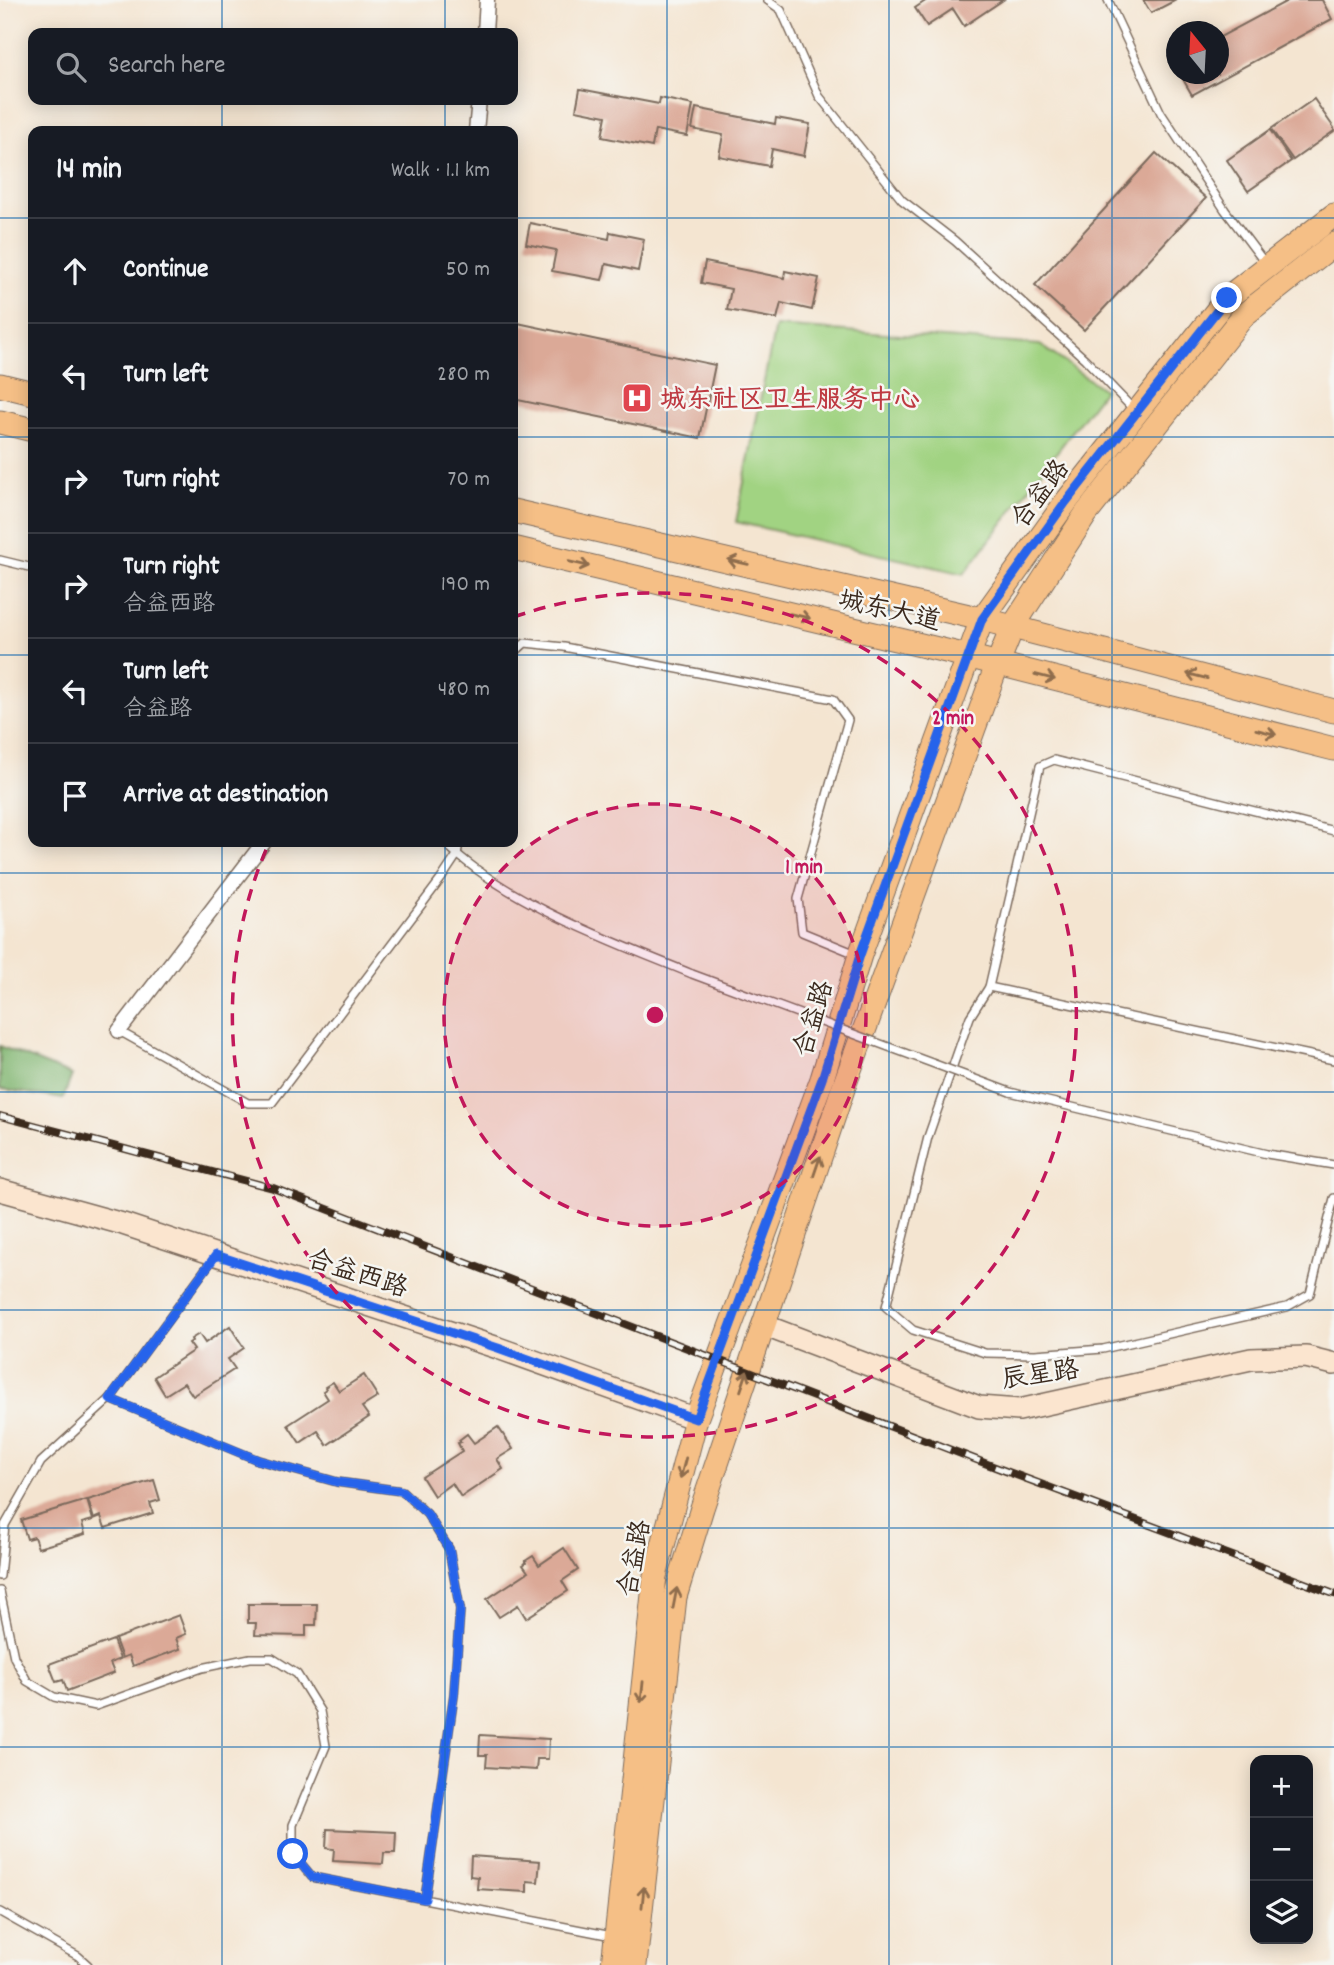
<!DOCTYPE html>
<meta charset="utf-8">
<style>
body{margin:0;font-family:Dekko,"LXGW WenKai TC",sans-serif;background:#20242c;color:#f1f3f6}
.controls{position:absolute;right:21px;bottom:21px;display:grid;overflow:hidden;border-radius:14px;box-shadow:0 4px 18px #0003}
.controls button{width:63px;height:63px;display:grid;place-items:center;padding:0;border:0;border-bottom:2px solid #363941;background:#171b24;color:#f1f3f6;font:35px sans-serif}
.compass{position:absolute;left:1166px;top:21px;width:63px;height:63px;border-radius:50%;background:#171b24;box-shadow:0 4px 18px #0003;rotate:342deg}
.stop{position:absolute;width:21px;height:21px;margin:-16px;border:5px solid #2563eb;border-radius:50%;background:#fff}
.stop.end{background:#2563eb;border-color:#fff;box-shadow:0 2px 7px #0008}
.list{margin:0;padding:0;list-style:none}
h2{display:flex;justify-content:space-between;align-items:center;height:91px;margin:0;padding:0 28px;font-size:30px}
h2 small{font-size:23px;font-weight:400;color:#9ea1a6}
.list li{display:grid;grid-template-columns:46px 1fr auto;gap:21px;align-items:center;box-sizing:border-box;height:105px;padding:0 28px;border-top:2px solid #363941}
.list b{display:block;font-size:26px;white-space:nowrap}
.list p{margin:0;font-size:23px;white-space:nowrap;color:#9ea1a6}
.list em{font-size:23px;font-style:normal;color:#9ea1a6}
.icon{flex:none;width:38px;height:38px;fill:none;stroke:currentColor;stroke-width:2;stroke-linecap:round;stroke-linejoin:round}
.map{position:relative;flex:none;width:1334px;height:1965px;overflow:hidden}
.search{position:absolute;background:#171b24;box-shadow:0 4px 18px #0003;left:28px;top:28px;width:490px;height:77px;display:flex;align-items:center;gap:18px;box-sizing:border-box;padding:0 24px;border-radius:14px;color:#9ea1a6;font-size:26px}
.panel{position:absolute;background:#171b24;box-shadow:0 4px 18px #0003;left:28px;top:126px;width:490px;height:721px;border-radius:14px}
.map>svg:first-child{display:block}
.green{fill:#a1d382;stroke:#6e7e50;stroke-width:2}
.forest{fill:#80b570;stroke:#5e7047;stroke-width:2}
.building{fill:#dba997}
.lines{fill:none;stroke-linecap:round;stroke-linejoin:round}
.lane-casing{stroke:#7c6b5d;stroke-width:10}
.street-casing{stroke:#7c6b5d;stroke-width:17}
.secondary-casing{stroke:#7c6b5d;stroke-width:24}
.primary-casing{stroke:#7c6b5d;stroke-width:25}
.lane{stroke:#fff;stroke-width:7}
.street{stroke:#fff;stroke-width:14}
.secondary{stroke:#fbe5cf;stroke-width:21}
.primary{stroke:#f5bf86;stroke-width:23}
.rail-casing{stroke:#3b2a1e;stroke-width:8}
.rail{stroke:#f6f6f2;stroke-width:5;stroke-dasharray:16;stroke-linecap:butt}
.lane-bridge-casing{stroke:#7c6b5d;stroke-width:10;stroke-linecap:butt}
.lane-bridge{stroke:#fff;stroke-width:7}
.oneway{stroke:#8f6d4d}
.route{stroke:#2563eb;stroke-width:9}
.grid{fill:none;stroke:#1f6fb2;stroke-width:2;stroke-opacity:0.55}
.ring{fill:none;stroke:#c2185b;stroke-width:3.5;stroke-dasharray:12 9}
.labels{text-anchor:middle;stroke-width:5;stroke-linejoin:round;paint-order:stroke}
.health-label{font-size:26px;font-weight:bold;fill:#be3a42;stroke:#f6f6f2;text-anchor:start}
.street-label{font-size:26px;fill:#3b2a1e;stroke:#f6f6f2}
.centre{fill:#c2185b;stroke:#f6f6f2;stroke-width:3.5}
.ring-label{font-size:21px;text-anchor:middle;font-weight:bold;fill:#c2185b;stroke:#f6f6f2;stroke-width:5;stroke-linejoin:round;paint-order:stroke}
</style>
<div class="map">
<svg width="1334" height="1965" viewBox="0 0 1334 1965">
<rect width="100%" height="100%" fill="#f6f6f2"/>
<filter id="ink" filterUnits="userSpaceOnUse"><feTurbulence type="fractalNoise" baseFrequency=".0143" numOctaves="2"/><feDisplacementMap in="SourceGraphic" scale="14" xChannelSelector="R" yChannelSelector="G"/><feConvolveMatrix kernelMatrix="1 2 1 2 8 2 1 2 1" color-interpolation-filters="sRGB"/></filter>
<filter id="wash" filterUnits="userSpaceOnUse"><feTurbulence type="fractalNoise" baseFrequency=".00686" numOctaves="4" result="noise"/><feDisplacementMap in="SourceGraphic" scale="28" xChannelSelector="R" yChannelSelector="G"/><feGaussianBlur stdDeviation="1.57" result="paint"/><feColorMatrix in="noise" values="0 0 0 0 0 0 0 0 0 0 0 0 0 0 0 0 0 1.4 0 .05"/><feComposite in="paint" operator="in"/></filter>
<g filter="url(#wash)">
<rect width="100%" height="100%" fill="#f4e5d1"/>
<!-- green -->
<path class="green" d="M775,326L1040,345L1104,390L964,574L736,522Z"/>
<!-- forest -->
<path class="forest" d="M0,1046L72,1075L63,1099L0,1089Z"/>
<g id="blocks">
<!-- building -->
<g class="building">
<path d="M927,0H1003L964,26L953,9L927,26L915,8Z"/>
<path d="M1143,0H1176L1151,13Z"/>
<path d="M1289,0H1322L1332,19L1192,95L1180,74H1218V38Z"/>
<path d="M580,89L659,104L660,98L693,105L687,136L655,130L652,147L602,137L606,116L576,110Z"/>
<path d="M1314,99L1334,128V131L1293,160L1271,129Z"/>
<path d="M696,108L775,124L776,118L810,124L804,156L772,149L769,166L719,156L723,135L692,129Z"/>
<path d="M1270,130L1291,161L1248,191L1227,160Z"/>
<path d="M1156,153L1206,198L1084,330L1035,285Z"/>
<path d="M530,223L609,239L610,232L644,239L638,271L606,264L602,280L552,271L556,250L526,244Z"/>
<path d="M705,262L784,278L785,271L819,278L812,310L781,303L777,319L727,310L731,289L701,283Z"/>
<path d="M513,322L715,365L700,438L513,399Z"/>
<path d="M230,1326L244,1348L228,1359L235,1369L193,1396L184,1383L165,1395L154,1377L194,1350L189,1343L192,1341L191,1339L199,1334L205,1343Z"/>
<path d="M364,1375L378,1397L362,1407L369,1417L327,1445L318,1431L300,1443L288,1425L328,1399L323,1391L326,1389L325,1387L333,1382L339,1391Z"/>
<path d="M498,1427L513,1449L497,1459L503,1469L461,1497L452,1483L434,1496L422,1477L462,1451L458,1443L461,1442L459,1440L467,1434L474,1443Z"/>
<path d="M154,1480L160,1500L150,1503L153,1513L105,1528L101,1516L94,1519L88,1500Z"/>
<path d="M87,1500L93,1520L82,1523L85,1534L38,1548L34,1537L27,1539L21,1520Z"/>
<path d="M564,1548L578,1570L562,1581L568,1591L526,1618L518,1605L499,1617L487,1599L528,1572L523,1565L526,1563L525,1561L533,1556L539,1565Z"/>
<path d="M248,1604H317L316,1625H306V1636L255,1635L256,1623H248Z"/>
<path d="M179,1615L186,1634L176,1638L180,1649L133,1666L129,1655L122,1658L115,1639Z"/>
<path d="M113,1640L120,1659L110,1663L114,1673L67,1691L63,1680L56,1682L49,1664Z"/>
<path d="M480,1735L549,1739L548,1759H537L536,1770L486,1767L487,1755H479Z"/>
<path d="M327,1829L396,1832L395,1853H384L383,1864L333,1861L334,1849L326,1848Z"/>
<path d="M471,1856L540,1861L538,1882L527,1881V1892L477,1889L478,1877L470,1876Z"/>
</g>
</g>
</g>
<g filter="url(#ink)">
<use href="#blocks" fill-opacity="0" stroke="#7c6b5d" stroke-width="2"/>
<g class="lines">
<!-- lane casing -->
<g class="lane-casing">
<g id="lane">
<path d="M767,0L781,10L819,96L902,200L955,241L1085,359L1135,411"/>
<path d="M1108,0L1161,113L1225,210L1265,263"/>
<path d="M0,560L33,568"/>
<path d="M513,654L525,643L564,647L833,699L848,720L798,899L802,932L856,954"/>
<path d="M1334,831L1054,760L1040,766L989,987L970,1017L928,1137L886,1307L913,1330L985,1353L1035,1354L1103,1349L1287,1307L1310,1294L1334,1198"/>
<path d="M444,842C506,903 612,941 692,974"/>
<path d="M989,987L1334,1060"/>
<path d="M119,1031L248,1103H272L441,879L457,855L459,842"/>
<path d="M1010,1092L1267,1154L1334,1165"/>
<path d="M110,1399L258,1460L337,1482L402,1491L427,1514L449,1549L460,1609L454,1695L425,1899"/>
<path d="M0,1576L5,1525L41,1462L110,1399L215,1256"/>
<path d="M0,1591L14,1657L27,1681L54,1697L96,1706L202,1668L250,1658H272L297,1674L320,1711L326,1746L293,1825V1854L312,1877L612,1936"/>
<path d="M0,1912L78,1956L88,1965"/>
</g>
</g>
<!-- street casing -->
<g class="street-casing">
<g id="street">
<path d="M485,33L487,0"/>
<path d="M476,131L479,100"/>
<path d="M119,1031L264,842"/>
</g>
</g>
<!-- secondary casing -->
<g class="secondary-casing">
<g id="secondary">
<path d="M0,1190L123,1224L498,1348L696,1419"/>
<path d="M763,1325L979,1407L1019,1410L1251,1359L1306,1357L1334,1364"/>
</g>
</g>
<!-- primary casing -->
<g class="primary-casing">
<g id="primary">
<path d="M0,385L33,393"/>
<path d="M0,422L33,430"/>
<path d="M513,511L982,619L1334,711"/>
<path d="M513,548L967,656L1334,749"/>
<path d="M613,1965L655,1576L696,1419L822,1079L860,955L982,619L1066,502L1227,298L1334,215"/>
<path d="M635,1965L675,1597L702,1508L844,1086L997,665L1012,628L1086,514L1244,315L1334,244"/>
</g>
</g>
<!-- lane -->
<use href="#lane" class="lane"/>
<!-- street -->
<use href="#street" class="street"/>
<!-- secondary -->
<use href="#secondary" class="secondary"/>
<!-- primary -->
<use href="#primary" class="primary"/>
<!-- rail casing -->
<g class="rail-casing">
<path id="rail" d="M0,1116L273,1188L995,1467L1334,1594"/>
</g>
<!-- rail -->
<use href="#rail" class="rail"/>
<!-- lane-bridge casing -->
<g class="lane-bridge-casing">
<path id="lane-bridge" d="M692,974L1010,1092"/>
</g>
<!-- lane-bridge -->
<use href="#lane-bridge" class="lane-bridge"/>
</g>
<!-- one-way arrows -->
<defs><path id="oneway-shaft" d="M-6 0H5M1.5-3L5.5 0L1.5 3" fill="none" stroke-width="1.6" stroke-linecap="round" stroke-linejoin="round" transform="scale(1.75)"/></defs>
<g class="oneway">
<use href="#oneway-shaft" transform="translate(738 562) rotate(-167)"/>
<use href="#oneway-shaft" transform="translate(579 564) rotate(13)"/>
<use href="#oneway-shaft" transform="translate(800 616) rotate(13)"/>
<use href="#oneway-shaft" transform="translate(1197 676) rotate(-166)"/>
<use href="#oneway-shaft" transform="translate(1045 677) rotate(14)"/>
<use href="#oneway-shaft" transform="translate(1266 732) rotate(14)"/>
<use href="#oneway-shaft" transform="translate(817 1166) rotate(-71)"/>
<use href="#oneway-shaft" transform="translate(744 1381) rotate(-71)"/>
<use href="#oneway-shaft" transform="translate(683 1468) rotate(105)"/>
<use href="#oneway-shaft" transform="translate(675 1598) rotate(-79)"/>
<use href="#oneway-shaft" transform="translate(642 1692) rotate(96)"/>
<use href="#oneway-shaft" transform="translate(643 1897) rotate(-84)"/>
</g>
</g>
<g class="lines" filter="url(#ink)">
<!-- route -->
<path class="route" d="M293,1854L312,1877L425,1899L454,1695L460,1609L449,1549L427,1514L402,1491L337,1482L258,1460L110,1399L216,1255L498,1348L696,1419L822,1079L860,955L982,619L1066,502L1227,298"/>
</g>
<!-- grid -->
<path class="grid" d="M222,0V33M445,0V33M667,0V1965M889,0V1965M1112,0V1965M222,100V131M445,100V131M0,218H33M513,218H1334M0,437H33M513,437H1334M0,655H33M513,655H1334M222,842V1965M445,842V1965M0,873H1334M0,1092H1334M0,1310H1334M0,1528H1334M0,1747H1334"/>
<!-- distance rings -->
<circle cx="655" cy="1015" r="211" fill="#c2185b" fill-opacity=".12"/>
<g class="ring">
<circle cx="655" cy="1015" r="211"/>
<path d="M514 617A422 422 0 1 1 269 843"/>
</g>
<!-- icons -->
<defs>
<g id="hospital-square" transform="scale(1.575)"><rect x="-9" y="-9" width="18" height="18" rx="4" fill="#e0444e" stroke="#f6f6f2"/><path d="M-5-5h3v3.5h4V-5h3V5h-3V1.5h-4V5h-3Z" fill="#fff"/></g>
</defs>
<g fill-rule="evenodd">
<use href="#hospital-square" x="637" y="398"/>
</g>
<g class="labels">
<!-- health labels -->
<g class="health-label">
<text x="660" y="407">城东社区卫生服务中心</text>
</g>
<!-- street labels -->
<g class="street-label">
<text transform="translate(1039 493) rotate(-53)" y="9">合益路</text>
<text transform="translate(890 609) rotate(13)" y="9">城东大道</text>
<text transform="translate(812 1018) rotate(-73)" y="9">合益路</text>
<text transform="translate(358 1272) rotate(18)" y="9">合益西路</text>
<text transform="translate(1040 1373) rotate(-8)" y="9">辰星路</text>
<text transform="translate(633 1558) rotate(-79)" y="9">合益路</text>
</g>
</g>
<circle cx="655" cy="1015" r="10" class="centre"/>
<g class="ring-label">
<text x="953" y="724">2 min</text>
<text x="804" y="873">1 min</text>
</g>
</svg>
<div class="controls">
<button>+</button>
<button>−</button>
<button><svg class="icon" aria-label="layers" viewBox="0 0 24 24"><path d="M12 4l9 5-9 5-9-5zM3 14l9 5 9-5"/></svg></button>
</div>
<svg class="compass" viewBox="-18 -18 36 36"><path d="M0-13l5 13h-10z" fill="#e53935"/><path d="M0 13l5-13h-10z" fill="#9ea1a6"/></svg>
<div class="stop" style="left:293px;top:1854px"></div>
<div class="stop end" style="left:1227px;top:298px"></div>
<div class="search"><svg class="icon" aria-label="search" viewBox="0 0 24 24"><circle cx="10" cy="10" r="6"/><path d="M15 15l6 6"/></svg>Search here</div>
<section class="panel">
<h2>14 min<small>Walk · 1.1 km</small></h2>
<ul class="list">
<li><svg class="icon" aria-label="ahead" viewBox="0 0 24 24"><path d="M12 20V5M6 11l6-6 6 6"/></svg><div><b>Continue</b></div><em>50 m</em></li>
<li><svg class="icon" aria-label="left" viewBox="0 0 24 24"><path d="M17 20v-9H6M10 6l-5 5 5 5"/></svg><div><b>Turn left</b></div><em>280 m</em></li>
<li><svg class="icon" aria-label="right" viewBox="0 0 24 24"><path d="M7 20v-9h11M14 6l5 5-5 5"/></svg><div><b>Turn right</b></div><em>70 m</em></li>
<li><svg class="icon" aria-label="right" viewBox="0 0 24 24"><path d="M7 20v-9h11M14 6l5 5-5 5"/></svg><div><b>Turn right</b><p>合益西路</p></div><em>190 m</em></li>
<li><svg class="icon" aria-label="left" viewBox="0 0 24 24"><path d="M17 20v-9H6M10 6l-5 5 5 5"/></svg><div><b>Turn left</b><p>合益路</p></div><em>480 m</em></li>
<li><svg class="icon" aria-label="arrive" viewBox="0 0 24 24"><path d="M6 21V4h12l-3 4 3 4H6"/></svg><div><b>Arrive at destination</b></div></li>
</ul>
</section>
</div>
